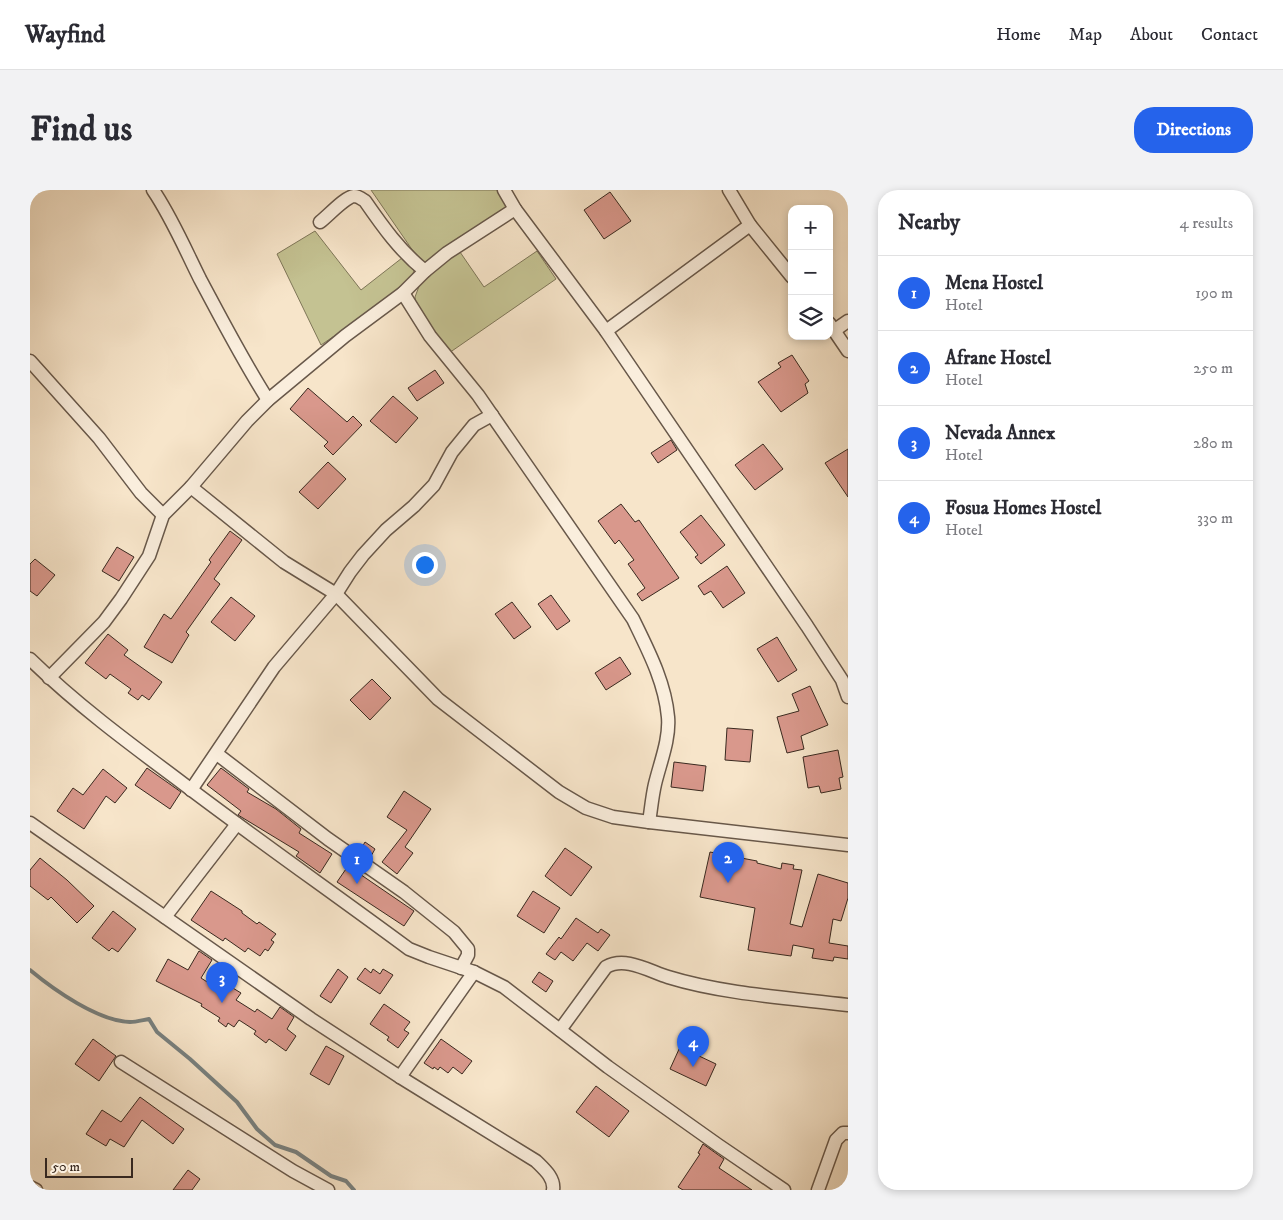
<!DOCTYPE html>
<meta charset="utf-8">
<style>
body{margin:0;font-family:"IM FELL DW Pica",serif;background:#f2f2f3;color:#2b2b33}
.controls{position:absolute;right:15px;top:15px;display:grid;overflow:hidden;border-radius:10px;box-shadow:0 2px 8px #0003}
.controls button{width:45px;height:45px;display:grid;place-items:center;padding:0;border:0;border-bottom:1px solid #e1e1e2;background:#fff;color:#2b2b33;font:25px sans-serif}
.scale{position:absolute;left:15px;bottom:12px;width:88px;box-sizing:border-box;padding-left:5px;border:2px solid #39291f;border-top:0;font-size:14px;line-height:18px;white-space:nowrap;color:#39291f;-webkit-text-stroke:4px #faeedd;paint-order:stroke}
.you{position:absolute;left:394px;top:374px;width:18px;height:18px;margin:-12px;border:4px solid #fff;border-radius:50%;background:#1a73e8;box-shadow:0 0 0 8px #1a73e833}
.badge{display:grid;place-items:center;width:32px;height:32px;border-radius:50%;background:#2563eb;color:#fff;font-size:16px;font-weight:700}
.pin{position:absolute;translate:-50% -41px;filter:drop-shadow(0 1px 2px #0008)}
.pin::after{content:'';position:absolute;top:26px;width:18px;height:15px;background:inherit;clip-path:polygon(0 0,100% 0,50% 100%)}
.list{margin:0;padding:0;list-style:none}
h2{display:flex;justify-content:space-between;align-items:center;height:65px;margin:0;padding:0 20px;font-size:21px}
h2 small{font-size:16px;font-weight:400;color:#7c7c81}
.list li{display:grid;grid-template-columns:32px 1fr auto;gap:15px;align-items:center;box-sizing:border-box;height:75px;padding:0 20px;border-top:1px solid #e1e1e2}
.list b{display:block;font-size:19px;white-space:nowrap}
.list p{margin:0;font-size:16px;white-space:nowrap;color:#7c7c81}
.list em{font-size:16px;font-style:normal;color:#7c7c81}
.icon{flex:none;width:28px;height:28px;fill:none;stroke:currentColor;stroke-width:2;stroke-linecap:round;stroke-linejoin:round}
.map{position:relative;flex:none;width:818px;height:1000px;overflow:hidden;border-radius:20px}
header{display:flex;align-items:center;gap:30px;box-sizing:border-box;height:70px;padding:0 25px;background:#fff;border-bottom:1px solid #e1e1e2}
header strong{font-size:24px}
nav{display:flex;gap:28px;margin-inline-start:auto;font-size:18px}
.intro{display:flex;align-items:center;justify-content:space-between;box-sizing:border-box;height:120px;padding:0 30px}
h1{margin:0;font-size:35px}
.button{padding:12px 22px;border-radius:20px;background:#2563eb;color:#fff;font-size:18px;font-weight:700}
main{display:flex;gap:30px;padding:0 30px}
aside{flex:1;background:#fff;border-radius:20px;box-shadow:0 2px 8px #0003}
.map>svg:first-child{display:block}
.green{fill:#c4c292;stroke:#7e7658}
.lines{fill:none;stroke-linecap:round;stroke-linejoin:round}
.stream{stroke:#788180;stroke-width:4}
.building{fill:#d9988c;stroke:#39291f}
.minor-casing{stroke:#68584a;stroke-width:15}
.minor{stroke:#faeedd;stroke-width:12}
</style>
<header>
<strong>Wayfind</strong>
<nav><a>Home</a><a>Map</a><a>About</a><a>Contact</a></nav>
</header>
<div class="intro"><h1>Find us</h1><a class="button">Directions</a></div>
<main>
<div class="map">
<svg width="818" height="1000" viewBox="0 0 818 1000">
<rect width="100%" height="100%" fill="#f7e5ca"/>
<filter id="stains"><feTurbulence type="fractalNoise" baseFrequency=".004" numOctaves="4"/><feColorMatrix values="0 0 0 0 .2 0 0 0 0 .09 0 0 0 0 .02 0 0 0 .5 -.17"/></filter>
<radialGradient id="worn" r=".72"><stop offset=".6" stop-color="#630" stop-opacity="0"/><stop offset="1" stop-color="#630" stop-opacity=".3"/></radialGradient>
<!-- green -->
<g class="green">
<path d="M341,0H467L479,20L392,74Z"/>
<path d="M285,41L331,100L372,68L384,81L379,93L369,102L291,155L247,64Z"/>
<path d="M507,61L526,89L419,163L386,117L385,107L391,91L402,80L430,62L454,97Z"/>
</g>
<g class="lines">
<!-- stream -->
<path class="stream" d="M0,780C24,800 68,831 100,832C106,832 113,830 119,829L127,842L160,869L207,912L227,939L245,955L266,962L301,986L316,991L324,1000"/>
</g>
<!-- building -->
<g class="building">
<path d="M580,2L601,31L574,49L554,20Z"/>
<path d="M762,165L779,191L775,194L778,203L751,222L728,192L751,177L748,173Z"/>
<path d="M405,180L414,193L387,211L378,198Z"/>
<path d="M278,198L317,232L323,226L332,235L303,265L294,256L298,252L260,219Z"/>
<path d="M363,206L388,228L366,253L340,231Z"/>
<path d="M641,250L647,260L628,273L621,263Z"/>
<path d="M733,254L753,279L725,300L705,275Z"/>
<path d="M818,259V307L795,273Z"/>
<path d="M298,272L316,289L288,319L269,302Z"/>
<path d="M591,314L605,332L609,330L649,388L612,411L607,404L615,398L598,374L604,370L589,350L585,354L568,331Z"/>
<path d="M671,325L695,355L671,374L665,367L668,365L650,342Z"/>
<path d="M200,341L212,350L184,389L190,394L156,442L159,445L142,473L114,457L134,424L141,429L181,372L179,370Z"/>
<path d="M87,357L104,367L89,391L72,381Z"/>
<path d="M5,369L25,385L7,406L0,401V374Z"/>
<path d="M697,376L715,403L693,418L681,401L674,405L668,396Z"/>
<path d="M521,405L540,431L527,440L508,414Z"/>
<path d="M201,407L225,426L205,451L181,432Z"/>
<path d="M482,412L501,437L484,449L465,424Z"/>
<path d="M78,444L98,460L94,465L132,492L119,510L112,505L108,510L98,503L101,499L80,484L76,489L55,473Z"/>
<path d="M747,447L767,480L748,492L727,459Z"/>
<path d="M590,467L601,484L576,500L565,483Z"/>
<path d="M342,489L361,508L340,530L320,510Z"/>
<path d="M780,496L798,535L771,546L774,559L757,563L747,527L769,521L762,504Z"/>
<path d="M697,538L723,540L720,572L695,570Z"/>
<path d="M808,560L813,587L809,588L811,599L791,603L789,596L778,598L773,567Z"/>
<path d="M644,572L676,576L673,601L641,597Z"/>
<path d="M117,578L151,602L140,619L105,595Z"/>
<path d="M191,578L219,599L217,602L246,619L271,639L269,643L302,664L290,683L266,666L269,662L208,625L211,621L177,595Z"/>
<path d="M73,579L97,598L85,613L76,606L54,639L27,621L43,598L53,605Z"/>
<path d="M374,601L401,619L375,657L383,663L367,684L352,672L377,640L357,627Z"/>
<path d="M335,652L345,659L340,668L330,661Z"/>
<path d="M535,658L562,677L541,706L515,686Z"/>
<path d="M680,662L727,671V673L751,679L752,673L764,675L763,679L772,680L760,734L772,737L788,684L818,693V708L811,731L803,729L799,753L818,756V769L804,767L803,771L782,768L784,759L763,755L761,766L718,760L725,718L670,707Z"/>
<path d="M10,668L37,690L64,716L47,733L21,707L18,710L0,696V680Z"/>
<path d="M318,676L384,721L374,736L307,692Z"/>
<path d="M181,701L212,721V723L227,734L229,732L246,744L241,750L244,752L238,761L235,759L230,766L218,758L215,762L195,748L193,751L161,730Z"/>
<path d="M503,701L530,718L514,743L487,726Z"/>
<path d="M83,721L106,739L88,762L82,758L79,761L62,748Z"/>
<path d="M546,728L568,743L571,739L580,745L568,761L557,753L543,771L531,762L525,770L516,764L529,747L531,749Z"/>
<path d="M169,761L182,770L171,788L188,799L193,792L211,803L206,810L225,822L227,819L242,829L250,817L264,827L257,839L266,846L256,861L239,849L236,853L224,844L226,841L209,830L204,837L198,833L196,837L188,831L190,828L171,816L172,814L126,791L138,769L158,780Z"/>
<path d="M335,778L341,783L343,779L350,784L353,779L363,785L350,804L327,789Z"/>
<path d="M308,779L318,787L301,813L290,806Z"/>
<path d="M509,782L523,791L516,802L502,792Z"/>
<path d="M354,814L380,832L374,840L379,843L368,858L357,850L359,847L340,834Z"/>
<path d="M63,849L86,866L69,891L45,874Z"/>
<path d="M411,849L442,871L432,884L423,877L418,883L410,877L408,880L404,877L403,879L394,873Z"/>
<path d="M296,856L314,866L299,895L280,884Z"/>
<path d="M650,857L686,874L676,896L640,879Z"/>
<path d="M566,896L599,921L579,947L546,922Z"/>
<path d="M110,907L154,939L143,954L112,930L94,957L80,949L76,956L56,944L72,920L91,932Z"/>
<path d="M673,954L694,969L689,978L722,1000H653L648,997L670,964L668,963Z"/>
<path d="M158,980L170,989L162,1000H143Z"/>
</g>
<g class="lines">
<!-- minor casing -->
<g class="minor-casing">
<g id="minor">
<path d="M123,0C142,28 155,59 170,89C192,130 213,171 238,210"/>
<path d="M474,0L485,19L576,141L777,436L812,490L818,507"/>
<path d="M699,0L720,35L762,87"/>
<path d="M290,32C298,26 315,7 324,6C328,6 332,9 335,11C353,37 370,61 395,81"/>
<path d="M373,103L400,146L448,205L603,429C618,460 635,492 638,527C640,549 630,573 625,594C622,607 621,620 619,632"/>
<path d="M799,133L818,161"/>
<path d="M805,140L818,131"/>
<path d="M576,141L720,35"/>
<path d="M0,171L69,248L111,303L133,325"/>
<path d="M161,297L254,372L306,404L408,509L529,602L556,618L583,627L619,632L818,655"/>
<path d="M0,469C45,513 96,551 147,589C223,647 302,702 379,759L399,767L444,782L474,797L578,877L688,955L754,1000"/>
<path d="M19,488L74,432L91,409L119,366L133,325L161,297L217,231L238,210L315,146L373,103L395,81L417,63L485,19"/>
<path d="M187,564L298,649L374,702L424,742L438,759V765L431,778"/>
<path d="M161,600L244,477L306,404L320,382L333,365L356,340L384,316L404,295L422,262L444,235L462,225"/>
<path d="M0,633L281,829L370,887L506,971C514,979 525,988 523,1000"/>
<path d="M135,727L207,634"/>
<path d="M530,840L576,777C595,766 619,781 638,787C693,804 760,808 818,815"/>
<path d="M91,872L263,981L298,1000"/>
<path d="M370,887L444,782"/>
<path d="M0,997L6,1000"/>
<path d="M788,1000L806,950L813,943H818"/>
</g>
</g>
<!-- minor -->
<use href="#minor" class="minor"/>
</g>
<rect width="100%" height="100%" filter="url(#stains)"/>
<rect width="100%" height="100%" fill="url(#worn)"/>
</svg>
<div class="controls">
<button>+</button>
<button>−</button>
<button><svg class="icon" aria-label="layers" viewBox="0 0 24 24"><path d="M12 4l9 5-9 5-9-5zM3 14l9 5 9-5"/></svg></button>
</div>
<div class="scale">50 m</div>
<div class="you"></div>
<div class="pin badge" style="left:327px;top:694px">1</div>
<div class="pin badge" style="left:698px;top:693px">2</div>
<div class="pin badge" style="left:192px;top:813px">3</div>
<div class="pin badge" style="left:663px;top:877px">4</div>
</div>
<aside>
<h2>Nearby<small>4 results</small></h2>
<ul class="list">
<li><span class="badge">1</span><div><b>Mena Hostel</b><p>Hotel</p></div><em>190 m</em></li>
<li><span class="badge">2</span><div><b>Afrane Hostel</b><p>Hotel</p></div><em>250 m</em></li>
<li><span class="badge">3</span><div><b>Nevada Annex</b><p>Hotel</p></div><em>280 m</em></li>
<li><span class="badge">4</span><div><b>Fosua Homes Hostel</b><p>Hotel</p></div><em>330 m</em></li>
</ul>
</aside>
</main>
